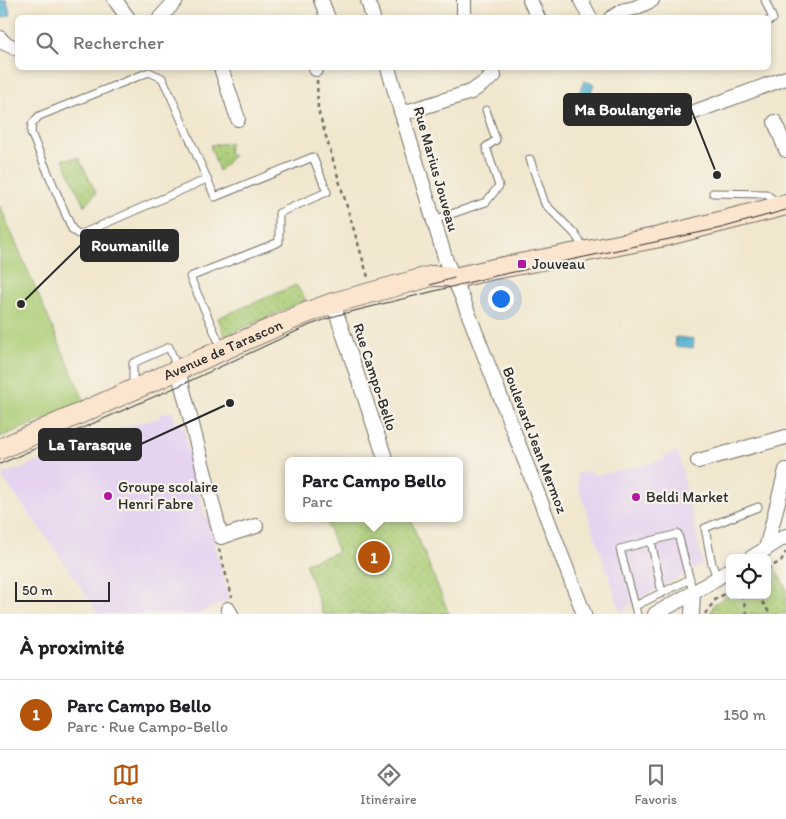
<!DOCTYPE html>
<html lang="fr">
<meta charset="utf-8">
<style>
body{margin:0;font-family:Itim,sans-serif;background:#f2f2f2;color:#202124}
.controls{position:absolute;right:15px;bottom:15px;display:grid;overflow:hidden;border-radius:8px;box-shadow:0 2px 8px #0003}
.controls button{width:45px;height:45px;display:grid;place-items:center;padding:0;border:0;border-bottom:1px solid #e0e0e0;background:#fff;color:#202124;font:25px sans-serif}
.scale{position:absolute;left:15px;bottom:12px;width:95px;box-sizing:border-box;padding-left:5px;border:2px solid #2b2b2b;border-top:0;font-size:14px;line-height:18px;white-space:nowrap;color:#2b2b2b;-webkit-text-stroke:4px #f7f3e8;paint-order:stroke}
.you{position:absolute;left:500px;top:298px;width:18px;height:18px;margin:-12px;border:4px solid #fff;border-radius:50%;background:#1a73e8;box-shadow:0 0 0 8px #1a73e833}
.badge{display:grid;place-items:center;width:32px;height:32px;border-radius:50%;background:#b45309;color:#fff;font-size:16px;font-weight:700}
.pin{position:absolute;translate:-50% -50%;border:2px solid #fff;box-shadow:0 1px 5px #0006}
.popup{position:absolute;left:285px;top:457px;width:178px;height:65px;box-sizing:border-box;display:grid;place-content:center;border-radius:8px;background:#fff;filter:drop-shadow(0 1px 4px #0005);font-size:16px;white-space:nowrap;color:#757577}
.popup b{font-size:19px;color:#202124}
.popup::after{content:'';position:absolute;left:50%;top:100%;margin-left:-10px;border:10px solid transparent;border-top-color:#fff}
.list{margin:0;padding:0;list-style:none}
h2{display:flex;justify-content:space-between;align-items:center;height:65px;margin:0;padding:0 20px;font-size:21px}
h2 small{font-size:16px;font-weight:400;color:#757577}
.list li{display:grid;grid-template-columns:32px 1fr auto;gap:15px;align-items:center;box-sizing:border-box;height:70px;padding:0 20px;border-top:1px solid #e0e0e0}
.list b{display:block;font-size:19px;white-space:nowrap}
.list p{margin:0;font-size:16px;white-space:nowrap;color:#757577}
.list em{font-size:16px;font-style:normal;color:#757577}
.icon{flex:none;width:28px;height:28px;fill:none;stroke:currentColor;stroke-width:2;stroke-linecap:round;stroke-linejoin:round}
.map{position:relative;flex:none;width:786px;height:614px;overflow:hidden}
.search{position:absolute;background:#fff;box-shadow:0 2px 8px #0003;left:15px;right:15px;top:15px;height:55px;display:flex;align-items:center;gap:12px;box-sizing:border-box;padding:0 18px;border-radius:8px;color:#757577;font-size:19px}
.sheet{height:135px;background:#fff}
nav{display:flex;justify-content:space-around;align-items:center;box-sizing:border-box;height:70px;border-top:1px solid #e0e0e0;background:#fff;font-size:14px;color:#757577}
nav a{display:grid;justify-items:center;gap:2px}
nav .on{color:#b45309}
.map>svg:first-child{display:block}
.built{fill:#e5d3f0}
.grass{fill:url(#grass-dots);stroke:#6a7c50}
.garden{fill:#a9cc75;stroke:#6a7c50}
.water{fill:#54b3d3;stroke:#406f7f}
.lines{fill:none;stroke-linecap:round;stroke-linejoin:round}
.lane-casing{stroke:#706d64;stroke-width:9}
.street-casing{stroke:#706d64;stroke-width:16}
.secondary-casing{stroke:#706d64;stroke-width:22}
.path{stroke:#706d64;stroke-width:2.5;stroke-dasharray:4 4;stroke-linecap:butt}
.lane{stroke:#fff;stroke-width:7}
.street{stroke:#fff;stroke-width:14}
.secondary{stroke:#fce5cf;stroke-width:20}
.tram{stroke:#2b2b2b;stroke-width:1}
.poi-dot{fill:#b5179e;stroke:#f7f3e8;stroke-width:2}
.labels{text-anchor:middle;stroke-width:4.5;stroke-linejoin:round;paint-order:stroke}
.street-label{font-size:15px;fill:#2b2b2b;stroke:#f7f3e8}
.poi-label{font-size:15px;fill:#2b2b2b;stroke:#f7f3e8;text-anchor:start}
.leader{fill:none;stroke:#2b2b2b;stroke-width:2}
.callout-dot{fill:#2b2b2b;stroke:#f7f3e8;stroke-width:2}
.callout{fill:#2b2b2b;stroke:#2b2b2b;stroke-width:2}
.callout-label{font-size:16px;text-anchor:middle;font-weight:bold;fill:#fff}
</style>
<div class="map">
<svg width="786" height="614" viewBox="0 0 786 614">
<defs>
<pattern id="grass-dots" width="8" height="8" patternUnits="userSpaceOnUse" patternTransform="scale(1.25)"><rect width="8" height="8" fill="#a9cc75"/><path d="M2 2h.1M6 6h.1" fill="none" stroke="#92af65" stroke-width="1.8" stroke-linecap="round"/></pattern>
</defs>
<rect width="100%" height="100%" fill="#f7f3e8"/>
<filter id="ink" filterUnits="userSpaceOnUse"><feTurbulence type="fractalNoise" baseFrequency=".02" numOctaves="2"/><feDisplacementMap in="SourceGraphic" scale="10" xChannelSelector="R" yChannelSelector="G"/><feConvolveMatrix kernelMatrix="1 2 1 2 8 2 1 2 1" color-interpolation-filters="sRGB"/></filter>
<filter id="wash" filterUnits="userSpaceOnUse"><feTurbulence type="fractalNoise" baseFrequency=".0096" numOctaves="4" result="noise"/><feDisplacementMap in="SourceGraphic" scale="20" xChannelSelector="R" yChannelSelector="G"/><feGaussianBlur stdDeviation="1.12" result="paint"/><feColorMatrix in="noise" values="0 0 0 0 0 0 0 0 0 0 0 0 0 0 0 0 0 1.4 0 .05"/><feComposite in="paint" operator="in"/></filter>
<g filter="url(#wash)">
<rect width="100%" height="100%" fill="#f1e7cf"/>
<!-- built -->
<g class="built">
<path d="M173,411L175,423L182,422L187,438L185,439L205,517H208L229,600L197,614H99L55,549L2,477L4,473L27,467V465L61,456L66,451L90,442L94,443L97,446L108,441L109,434L111,432L122,427L160,418L159,414Z"/>
<path d="M678,452L703,564L627,606L628,609L621,612L577,482L579,481L576,474L592,471L594,476L664,460L663,456Z"/>
</g>
<!-- grass -->
<g class="grass">
<path d="M231,143C228,149 227,153 233,156L219,171L210,145Z"/>
<path d="M79,158L96,193L84,206L63,159Z"/>
<path d="M296,285L306,300L225,336L218,318Z"/>
<path d="M335,518H410L449,614H323L305,563L338,552L326,521Z"/>
<path d="M774,567L786,588V614H710L714,604L730,594V595H767V571Z"/>
</g>
<!-- garden -->
<path class="garden" d="M0,206L85,403L0,437Z"/>
<!-- water -->
<g class="water">
<path d="M0,0H6L11,15L0,19Z"/>
<path d="M584,81L594,84L588,99L578,95Z"/>
<path d="M676,337L694,339L693,348L675,346Z"/>
</g>
</g>
<g filter="url(#ink)">
<g class="lines">
<!-- lane casing -->
<g class="lane-casing">
<g id="lane">
<path d="M765,0L773,19L768,21"/>
<path d="M530,159L545,204L574,233L585,249"/>
<path d="M207,179L86,232L78,234L72,229L31,133L32,124L39,116L149,72L162,78L170,94L215,197L313,157L327,192L279,213V242L190,277L222,349"/>
<path d="M713,193L766,194L778,203"/>
<path d="M434,220L486,202L499,186L486,147L496,140L486,110"/>
<path d="M133,386V363L169,347L177,368"/>
<path d="M651,541L662,593"/>
<path d="M717,578L712,564L705,528L758,507"/>
<path d="M635,606L690,579"/>
<path d="M637,614L620,549L678,534L693,593"/>
</g>
</g>
<!-- street casing -->
<g class="street-casing">
<g id="street">
<path d="M115,0L128,18"/>
<path d="M321,0L328,18"/>
<path d="M368,0L373,18"/>
<path d="M464,0V14L465,18"/>
<path d="M530,0L538,18"/>
<path d="M581,0L590,18"/>
<path d="M160,18L176,0"/>
<path d="M611,18L625,10L635,8L652,0"/>
<path d="M0,38L4,43L18,49"/>
<path d="M221,68L238,119"/>
<path d="M388,68L446,261L462,297L584,614"/>
<path d="M316,69V68"/>
<path d="M403,113L471,92L494,76L489,68"/>
<path d="M681,117L786,78"/>
<path d="M775,122L786,150"/>
<path d="M333,303L386,461"/>
<path d="M178,370L221,537L256,526"/>
<path d="M698,461L786,437"/>
<path d="M766,549L786,470"/>
<path d="M751,558L786,536"/>
<path d="M228,609L231,614"/>
<path d="M655,614L693,593"/>
<path d="M692,614L693,593L730,570"/>
</g>
</g>
<!-- secondary casing -->
<g class="secondary-casing">
<g id="secondary">
<path id="s1" d="M0,449L306,313L333,303L432,276H447L454,278L494,269L660,237L786,205"/>
</g>
</g>
<!-- path -->
<g class="path">
<path d="M317,80L318,110L368,277"/>
<path d="M219,549L232,597"/>
<path d="M767,569L781,561L786,552"/>
<path d="M742,595L747,614"/>
<path d="M758,595L770,614"/>
<path d="M705,614L716,599L730,591"/>
</g>
<!-- lane -->
<use href="#lane" class="lane"/>
<!-- street -->
<use href="#street" class="street"/>
<!-- secondary -->
<use href="#secondary" class="secondary"/>
<!-- tram -->
<g class="tram">
<path d="M430,285L454,278"/>
<path d="M0,464L181,385L310,325L338,315L495,276L721,228L786,210"/>
</g>
</g>
</g>
<!-- markers -->
<g class="poi-dot">
<rect x="517" y="259" width="10" height="10" rx="2.5"/>
<circle cx="108" cy="496" r="5"/>
<circle cx="636" cy="497" r="5"/>
</g>
<g class="labels">
<!-- street labels -->
<g class="street-label">
<text transform="translate(436 169) rotate(74)" y="5">Rue Marius Jouveau</text>
<text dy="5" stroke="none"><textPath href="#s1" startOffset="244">Avenue de Tarascon</textPath></text>
<text transform="translate(375 377) rotate(72)" y="5">Rue Campo-Bello</text>
<text transform="translate(535 440) rotate(69)" y="5">Boulevard Jean Mermoz</text>
</g>
<!-- poi labels -->
<g class="poi-label">
<text x="532" y="269">Jouveau</text>
<text x="118" y="492">Groupe scolaire<tspan x="118" dy="17">Henri Fabre</tspan></text>
<text x="646" y="502">Beldi Market</text>
</g>
</g>
<!-- callouts -->
<path class="leader" d="M717 175L691 109M21 304L81 245M230 403L141 444"/>
<g class="callout-dot">
<circle cx="717" cy="175" r="5"/>
<circle cx="21" cy="304" r="5"/>
<circle cx="230" cy="403" r="5"/>
</g>
<g class="callout">
<rect x="564" y="94" width="127" height="31" rx="5"/>
<rect x="81" y="230" width="97" height="31" rx="5"/>
<rect x="39" y="429" width="102" height="31" rx="5"/>
</g>
<g class="callout-label">
<text x="628" y="115">Ma Boulangerie</text>
<text x="130" y="251">Roumanille</text>
<text x="90" y="450">La Tarasque</text>
</g>
</svg>
<div class="controls">
<button><svg class="icon" aria-label="locate" viewBox="0 0 24 24"><circle cx="12" cy="12" r="6"/><path d="M12 2v4M12 18v4M2 12h4M18 12h4"/></svg></button>
</div>
<div class="scale">50 m</div>
<div class="you"></div>
<div class="pin badge" style="left:374px;top:557px">1</div>
<div class="popup"><b>Parc Campo Bello</b>Parc</div>
<div class="search"><svg class="icon" aria-label="search" viewBox="0 0 24 24"><circle cx="10" cy="10" r="6"/><path d="M15 15l6 6"/></svg>Rechercher</div>
</div>
<section class="sheet">
<h2>À proximité<small></small></h2>
<ul class="list">
<li><span class="badge">1</span><div><b>Parc Campo Bello</b><p>Parc · Rue Campo-Bello</p></div><em>150 m</em></li>
</ul>
</section>
<nav>
<a class="on"><svg class="icon" aria-label="map" viewBox="0 0 24 24"><path d="M3 6l6-2 6 2 6-2v14l-6 2-6-2-6 2zM9 4v14M15 6v14"/></svg>Carte</a>
<a><svg class="icon" aria-label="directions" viewBox="0 0 24 24"><path d="M12 3l9 9-9 9-9-9zM9 14v-3h6M13 9l2 2-2 2"/></svg>Itinéraire</a>
<a><svg class="icon" aria-label="saved" viewBox="0 0 24 24"><path d="M7 4h10v16l-5-4-5 4z"/></svg>Favoris</a>
</nav>
